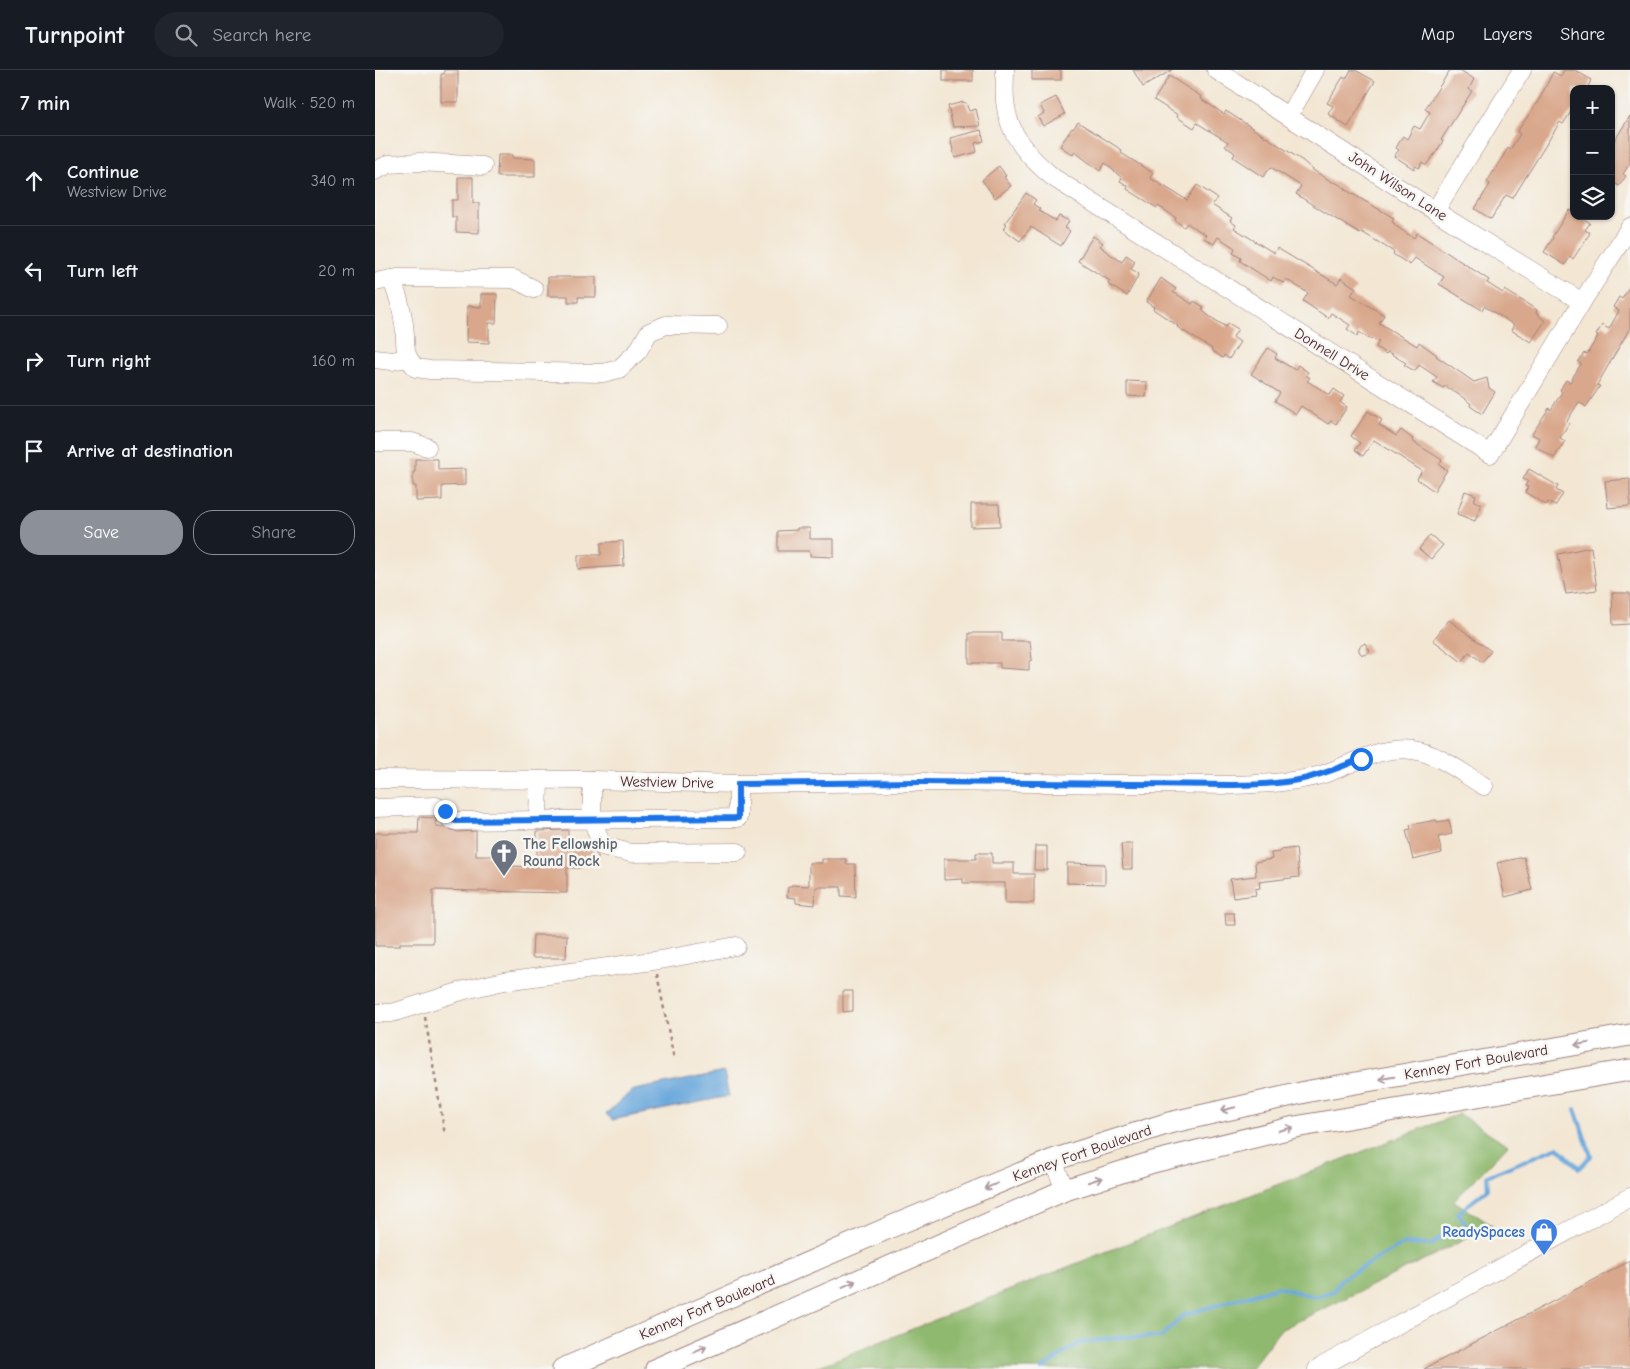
<!DOCTYPE html>
<meta charset="utf-8">
<style>
body{margin:0;font-family:"Comic Neue",sans-serif;background:#20242c;color:#f1f3f6}
.controls{position:absolute;right:15px;top:15px;display:grid;overflow:hidden;border-radius:10px;box-shadow:0 1px 4px #0004}
.controls button{width:45px;height:45px;display:grid;place-items:center;padding:0;border:0;border-bottom:1px solid #363941;background:#171b24;color:#f1f3f6;font:25px sans-serif}
.stop{position:absolute;width:15px;height:15px;margin:-11px;border:4px solid #1a73e8;border-radius:50%;background:#fff}
.stop.end{background:#1a73e8;border-color:#fff;box-shadow:0 1px 5px #0008}
.list{margin:0;padding:0;list-style:none}
h2{display:flex;justify-content:space-between;align-items:center;height:65px;margin:0;padding:0 20px;font-size:21px}
h2 small{font-size:16px;font-weight:400;color:#9ea1a6}
.list li{display:grid;grid-template-columns:32px 1fr auto;gap:15px;align-items:center;box-sizing:border-box;height:90px;padding:0 20px;border-top:1px solid #363941}
.list b{display:block;font-size:19px;white-space:nowrap}
.list p{margin:0;font-size:16px;white-space:nowrap;color:#9ea1a6}
.list em{font-size:16px;font-style:normal;color:#9ea1a6}
.actions{display:flex;gap:10px;padding:15px 20px}
.actions a{flex:1;padding:11px 0;border:1px solid #8c9099;border-radius:20px;text-align:center;font-size:18px;color:#8c9099}
.actions .main{background:#8c9099;color:#fff}
.icon{flex:none;width:28px;height:28px;fill:none;stroke:currentColor;stroke-width:2;stroke-linecap:round;stroke-linejoin:round}
.map{position:relative;flex:none;width:1255px;height:1299px;overflow:hidden}
header{display:flex;align-items:center;gap:30px;box-sizing:border-box;height:70px;padding:0 25px;background:#171b24;border-bottom:1px solid #363941}
header strong{font-size:24px}
nav{display:flex;gap:28px;margin-inline-start:auto;font-size:18px}
.search{width:350px;height:45px;background:#20242c;display:flex;align-items:center;gap:12px;box-sizing:border-box;padding:0 18px;border-radius:28px;color:#9ea1a6;font-size:19px}
main{display:flex}
aside{flex:1;background:#171b24}
.map>svg:first-child{display:block}
.forest{fill:#90b970;stroke:#6d6c4e}
.water{fill:#6aa8dc;stroke:#5a6484}
.lines{fill:none;stroke-linecap:round;stroke-linejoin:round}
.stream{stroke:#6aa8dc;stroke-width:4}
.building{fill:#d9a78b}
.minor-casing{stroke:#9e8380;stroke-width:19}
.major-casing{stroke:#9e8380;stroke-width:23}
.path{stroke:#9e8380;stroke-width:2.5;stroke-dasharray:4 4;stroke-linecap:butt}
.minor{stroke:#fff;stroke-width:18}
.major{stroke:#fff;stroke-width:21}
.oneway{stroke:#ae9aa0}
.route{stroke:#1a73e8;stroke-width:6}
.labels{text-anchor:middle;stroke-width:5;stroke-linejoin:round;paint-order:stroke}
.street-label{font-size:15px;fill:#4a1f2b;stroke:#f6f6f2}
.worship-label{font-size:15px;font-weight:bold;fill:#5b616d;stroke:#f6f6f2;text-anchor:start}
.shop-label{font-size:15px;font-weight:bold;fill:#366cbe;stroke:#f6f6f2;text-anchor:end}
</style>
<header>
<strong>Turnpoint</strong>
<div class="search"><svg class="icon" aria-label="search" viewBox="0 0 24 24"><circle cx="10" cy="10" r="6"/><path d="M15 15l6 6"/></svg>Search here</div>
<nav><a>Map</a><a>Layers</a><a>Share</a></nav>
</header>
<main>
<aside>
<h2>7 min<small>Walk · 520 m</small></h2>
<ul class="list">
<li><svg class="icon" aria-label="ahead" viewBox="0 0 24 24"><path d="M12 20V5M6 11l6-6 6 6"/></svg><div><b>Continue</b><p>Westview Drive</p></div><em>340 m</em></li>
<li><svg class="icon" aria-label="left" viewBox="0 0 24 24"><path d="M17 20v-9H6M10 6l-5 5 5 5"/></svg><div><b>Turn left</b></div><em>20 m</em></li>
<li><svg class="icon" aria-label="right" viewBox="0 0 24 24"><path d="M7 20v-9h11M14 6l5 5-5 5"/></svg><div><b>Turn right</b></div><em>160 m</em></li>
<li><svg class="icon" aria-label="arrive" viewBox="0 0 24 24"><path d="M6 21V4h12l-3 4 3 4H6"/></svg><div><b>Arrive at destination</b></div></li>
</ul>
<div class="actions"><a class="main">Save</a><a>Share</a></div>
</aside>
<div class="map">
<svg width="1255" height="1299" viewBox="0 0 1255 1299">
<rect width="100%" height="100%" fill="#f6f6f2"/>
<filter id="ink" filterUnits="userSpaceOnUse"><feTurbulence type="fractalNoise" baseFrequency=".02" numOctaves="2"/><feDisplacementMap in="SourceGraphic" scale="10" xChannelSelector="R" yChannelSelector="G"/><feConvolveMatrix kernelMatrix="1 2 1 2 8 2 1 2 1" color-interpolation-filters="sRGB"/></filter>
<filter id="wash" filterUnits="userSpaceOnUse"><feTurbulence type="fractalNoise" baseFrequency=".0096" numOctaves="4" result="noise"/><feDisplacementMap in="SourceGraphic" scale="20" xChannelSelector="R" yChannelSelector="G"/><feGaussianBlur stdDeviation="1.12" result="paint"/><feColorMatrix in="noise" values="0 0 0 0 0 0 0 0 0 0 0 0 0 0 0 0 0 1.4 0 .05"/><feComposite in="paint" operator="in"/></filter>
<g filter="url(#wash)">
<rect width="100%" height="100%" fill="#f3e7d4"/>
<!-- forest -->
<path class="forest" d="M1084,1044L1133,1075L1079,1131L1118,1156L905,1260L875,1299H437L763,1169Z"/>
<!-- water -->
<path class="water" d="M349,1002L354,1026L237,1050L231,1044L249,1027L259,1020Z"/>
<g class="lines">
<!-- stream -->
<path class="stream" d="M667,1299L704,1273L747,1267H786L809,1245L902,1217L941,1227L959,1221L966,1209L1029,1174L1056,1175L1074,1160L1087,1161L1090,1153L1083,1143L1113,1119L1112,1106L1183,1077L1204,1098L1216,1086L1200,1039"/>
</g>
<g id="blocks">
<!-- building -->
<g class="building">
<path d="M69,0H83V32H66V4H69Z"/>
<rect x="568" y="0" width="30" height="11"/>
<rect x="657" y="0" width="29" height="10"/>
<path d="M758,0H797L768,17Z"/>
<path d="M976,0H980L1000,11L973,57L953,44L958,36L952,33L968,7L971,9Z"/>
<path d="M1075,0H1085L1099,9L1094,19L1097,21L1066,70L1068,71L1062,81L1051,95L1047,92L1044,98L1041,96L1039,99L1019,86L1024,80L1021,78L1028,66L1032,69L1039,56L1045,59L1055,42L1050,39Z"/>
<path d="M1189,0H1200L1216,10L1212,19H1199V37L1188,54L1185,52L1141,123L1137,128L1131,125L1116,149L1100,139L1115,114L1112,112L1133,78L1135,80L1145,64L1142,62L1165,28L1178,2L1186,6Z"/>
<path d="M794,6L827,27L826,29L849,44L851,41L928,91L938,100L959,113L960,112L970,118L969,119L1019,148L1017,152L1020,154L1019,155L1039,168L1042,163L1114,210L1112,213L1128,223L1130,220L1162,240L1161,243L1170,251L1156,272L1136,260L1139,255L1109,236L1107,240L1064,214L1069,207L1040,188L1035,195L1018,184L1019,182L987,162L985,164L938,135L921,124L926,116L896,97L888,107L858,87L860,83L850,76L853,72L822,53L819,58L802,47L803,45L779,30Z"/>
<path d="M681,27L690,44L668,56L663,47L669,43L665,35Z"/>
<path d="M588,32L591,33L594,41L601,39L605,56L578,57L573,36Z"/>
<path d="M1255,46V93L1248,104L1251,106L1244,116L1236,111V76Z"/>
<path d="M703,52L742,77L747,81L746,83L778,103L775,108L812,130L822,115L842,128L837,135L857,148L855,151L861,155L859,158L899,183L902,178L962,214L966,208L981,218L976,225L1009,245L1004,253L1042,276L1044,272L1062,285L1061,286L1099,312L1112,308L1114,318L1120,322L1107,344L1095,336L1096,334L1089,328L1070,316L1068,318L1058,312L1062,307L1044,295L1040,301L1029,295L1031,293L1013,282L1011,284L1001,277L1004,271L993,268L984,262L982,266L972,259L975,255L956,243L953,248L928,231L933,223L911,209L908,213L898,207L896,211L865,191L866,188L858,183L860,178L843,167L839,174L829,168L831,165L812,153L809,157L800,150L801,148L791,141L783,136L782,138L752,119L753,116L745,111L747,108L730,93L725,101L700,82L698,85L685,76L697,58L698,59Z"/>
<path d="M606,60L609,71L600,73L602,82L580,88L575,68Z"/>
<path d="M123,85H137V88L160,89V107H124L122,106Z"/>
<path d="M624,96L631,106L629,107L636,116L620,128L607,110Z"/>
<path d="M83,107H98V133H104V163L81,162V147H77V130H83Z"/>
<path d="M651,123L661,130L658,134L665,139L664,141L681,151L684,146L694,151L690,158L695,161L686,176L656,157L645,171L628,159L632,154L630,153Z"/>
<path d="M1194,140L1199,142V146H1205L1215,153L1210,160L1215,163L1198,189L1195,187L1190,195L1169,182L1178,168L1177,167Z"/>
<path d="M718,166L728,173L725,176L728,178V179L747,192L751,185L760,191L756,199L764,204L752,226L733,214L735,211L703,191Z"/>
<path d="M173,207H221V227H203V232H193V226H173Z"/>
<path d="M786,208L801,219L798,222L817,234L819,231L829,237L827,240L834,246L851,257L853,253L863,259L858,267L865,272L854,289L849,285L848,288L836,280L837,279L802,257L803,256L778,239L779,237L771,232Z"/>
<path d="M1255,216V258L1222,315L1225,316L1211,337L1204,332L1192,351L1194,353L1185,368L1190,371L1179,388L1160,376L1164,368L1157,364L1174,338L1176,340L1187,322L1185,320L1191,310L1195,312L1206,294L1203,292L1209,283L1212,284L1223,266L1221,265L1227,255L1234,259L1244,241L1238,237L1244,227L1247,229Z"/>
<path d="M106,224H122L121,253H114V273L91,272L92,236L106,237Z"/>
<path d="M893,278L902,284L900,288L920,300L923,295L933,302L931,305L935,308L932,311L955,325L959,319L969,326L965,332L972,337L961,354L956,351L953,354L926,336L921,344L900,331L905,323L876,304Z"/>
<path d="M752,311L772,312L771,327L752,326Z"/>
<path d="M993,341L1007,350L1004,355L1021,366L1026,360L1038,369L1037,371L1067,390L1064,395L1072,400L1059,421L1042,409L1047,401L999,370L988,386L980,380L985,373L976,366Z"/>
<path d="M40,389H63V400L90,399V415L67,416V430L41,431V416H38V402H40Z"/>
<path d="M1154,399L1183,416L1181,420L1188,424L1180,436L1173,432L1171,435L1150,422L1153,417L1150,416L1153,411L1148,409Z"/>
<path d="M1255,409V436L1233,438L1230,411Z"/>
<path d="M1090,421L1101,425L1099,431L1107,434L1100,451L1082,444Z"/>
<path d="M596,434H624L625,456L596,457Z"/>
<path d="M422,458H435V469H459V487L435,486V481H403V461L422,460Z"/>
<path d="M1055,465L1068,475L1056,489L1044,479Z"/>
<path d="M248,471L249,496L203,499V485H226V473Z"/>
<path d="M1216,477L1222,520L1191,524L1183,484Z"/>
<path d="M1237,523H1255V554L1238,555Z"/>
<path d="M1074,550L1116,581L1107,592L1094,582L1087,592L1058,570Z"/>
<path d="M594,563H627V571H655L657,590L654,591V600L625,598V593H594Z"/>
<path d="M990,573L995,581L990,585L986,584L984,581V577Z"/>
<path d="M44,747L61,748V757H69L82,762L101,761V786H134V796L162,797V761L193,760V771H206V778H216L223,786V791H206L205,798H192V823L58,820V873H25V876H0V763H43Z"/>
<path d="M1061,750L1062,752L1074,750L1077,764L1063,767L1067,783L1038,790L1031,760L1036,759L1035,755Z"/>
<path d="M746,774H757V799H748Z"/>
<path d="M660,776H672V800H659Z"/>
<path d="M921,778L924,807L884,812L885,818L880,819L881,825L858,828L855,809L881,806L880,792L897,789L896,783L905,782V780Z"/>
<path d="M601,783H617V793H639V804H659V833H630V813H588V809L569,810V789H601Z"/>
<path d="M1149,787L1157,820L1130,827L1122,793Z"/>
<path d="M447,789H471V794H480L481,827L466,826V817H441L440,835L421,833V828L412,827L413,817H416V815L434,816V793H447Z"/>
<path d="M692,793L730,794V814L692,813Z"/>
<path d="M850,843H859L860,855H851Z"/>
<path d="M158,865H192L191,888H157Z"/>
<path d="M468,921H478V941L468,942Z"/>
<path d="M1255,1191V1299H1049Z"/>
</g>
</g>
</g>
<g filter="url(#ink)">
<use href="#blocks" fill-opacity="0" stroke="#9e8380" stroke-width="1"/>
<g class="lines">
<!-- minor casing -->
<g class="minor-casing">
<g id="minor">
<path d="M630,0C630,10 629,21 630,31C633,65 654,88 679,108L1115,384L1207,232L1255,157"/>
<path d="M841,0L1060,141L1207,232"/>
<path d="M914,45L940,0"/>
<path d="M0,101L14,94L45,92L108,96"/>
<path d="M1060,141L1147,0"/>
<path d="M16,209C23,224 27,239 29,254C32,275 26,282 41,298L55,300L228,303L244,299L263,281L274,262L291,255L343,256"/>
<path d="M0,212L22,208L139,209L159,219"/>
<path d="M0,289L17,291L32,288"/>
<path d="M0,372H37L52,377"/>
<path d="M0,709L217,710L363,714L545,712L857,715C888,714 919,713 949,704C978,694 1006,675 1037,680C1063,683 1087,703 1109,716"/>
<path d="M217,710V749L227,776L256,783L363,782"/>
<path d="M0,738L61,736L70,741L75,749L82,751L363,748V714"/>
<path d="M163,750L164,710"/>
<path d="M0,943H17L90,920L129,911L285,890L361,876"/>
<path d="M678,1090L690,1120"/>
<path d="M942,1299L1255,1127"/>
</g>
</g>
<!-- major casing -->
<g class="major-casing">
<g id="major">
<path d="M188,1299L518,1156L678,1090L794,1053L935,1021L1255,965"/>
<path d="M281,1299L690,1120L778,1092L920,1057L1255,1000"/>
</g>
</g>
<!-- path -->
<g class="path">
<path d="M282,904L299,989"/>
<path d="M50,947L70,1065"/>
</g>
<!-- minor -->
<use href="#minor" class="minor"/>
<!-- major -->
<use href="#major" class="major"/>
</g>
<!-- one-way arrows -->
<defs><path id="oneway-shaft" d="M-6 0H5M1.5-3L5.5 0L1.5 3" fill="none" stroke-width="1.6" stroke-linecap="round" stroke-linejoin="round" transform="scale(1.25)"/></defs>
<g class="oneway">
<use href="#oneway-shaft" transform="translate(1207 974) rotate(170)"/>
<use href="#oneway-shaft" transform="translate(1012 1008) rotate(170)"/>
<use href="#oneway-shaft" transform="translate(853 1039) rotate(167)"/>
<use href="#oneway-shaft" transform="translate(911 1059) rotate(-14)"/>
<use href="#oneway-shaft" transform="translate(720 1110) rotate(-18)"/>
<use href="#oneway-shaft" transform="translate(616 1116) rotate(158)"/>
<use href="#oneway-shaft" transform="translate(474 1214) rotate(-24)"/>
<use href="#oneway-shaft" transform="translate(325 1279) rotate(-24)"/>
</g>
</g>
<g class="lines" filter="url(#ink)">
<!-- route -->
<path class="route" d="M70,741L75,749L82,751L363,748V714L545,712L857,715C879,715 901,714 923,710C945,706 965,697 986,689"/>
</g>
<!-- icons -->
<defs>
<g id="church-pin" transform="scale(1.4375)"><path d="M0 17L-7.5 6A9.5 9.5 0 1 1 7.5 6Z" fill="#6b7280" stroke="#f6f6f2"/><path d="M-1.2-6h2.4v3.5h3.3v2.4h-3.3V6h-2.4V-.1h-3.3v-2.4h3.3Z" fill="#fff"/></g>
<g id="shop-pin" transform="scale(1.4375)"><path d="M0 17L-7.5 6A9.5 9.5 0 1 1 7.5 6Z" fill="#3f7fe0" stroke="#f6f6f2"/><path d="M-5-2.5h2.3a2.7 3.5 0 0 1 5.4 0H5L5.5 6h-11ZM-1.5-2.5h3a1.5 2.3 0 0 0-3 0Z" fill="#fff"/></g>
</defs>
<g fill-rule="evenodd">
<use href="#church-pin" x="129" y="783"/>
<use href="#shop-pin" x="1169" y="1162"/>
</g>
<g class="labels">
<!-- street labels -->
<g class="street-label">
<text transform="translate(1023 116) rotate(33)" y="5">John Wilson Lane</text>
<text transform="translate(957 284) rotate(32)" y="5">Donnell Drive</text>
<text transform="translate(292 712) rotate(1)" y="5">Westview Drive</text>
<text transform="translate(1101 992) rotate(-10)" y="5">Kenney Fort Boulevard</text>
<text transform="translate(707 1083) rotate(-19)" y="5">Kenney Fort Boulevard</text>
<text transform="translate(332 1237) rotate(-23)" y="5">Kenney Fort Boulevard</text>
</g>
<!-- worship labels -->
<g class="worship-label">
<text x="148" y="779">The Fellowship<tspan x="148" dy="17">Round Rock</tspan></text>
</g>
<!-- shop labels -->
<g class="shop-label">
<text x="1150" y="1167">ReadySpaces</text>
</g>
</g>
</svg>
<div class="controls">
<button>+</button>
<button>−</button>
<button><svg class="icon" aria-label="layers" viewBox="0 0 24 24"><path d="M12 4l9 5-9 5-9-5zM3 14l9 5 9-5"/></svg></button>
</div>
<div class="stop" style="left:986px;top:689px"></div>
<div class="stop end" style="left:70px;top:741px"></div>
</div>
</main>
